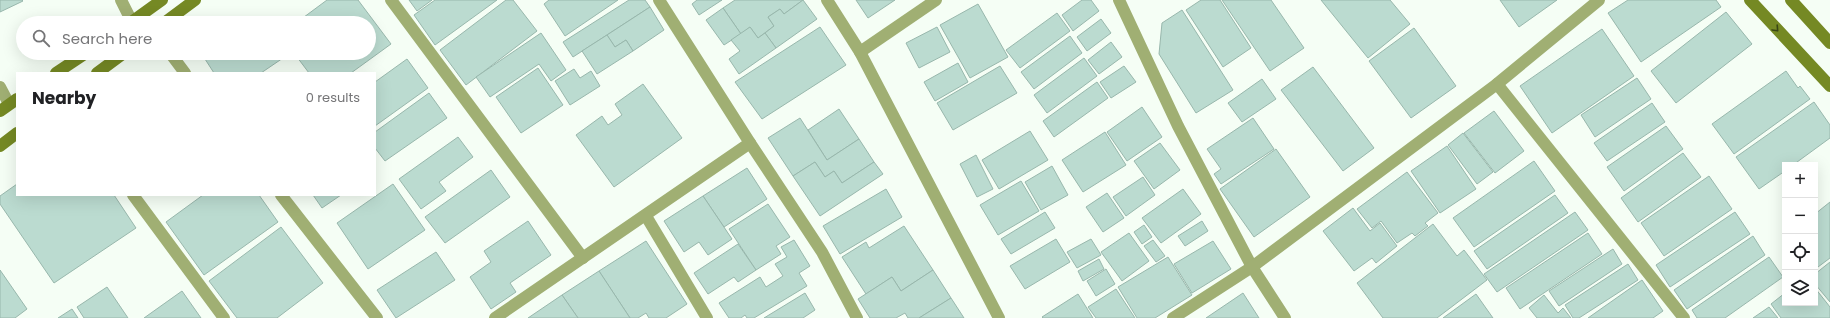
<!DOCTYPE html>
<meta charset="utf-8">
<style>
body{margin:0;font-family:Poppins,sans-serif;background:#f2f2f2;color:#202124}
.controls{position:absolute;right:12px;bottom:12px;display:grid;overflow:hidden;border-radius:0px;box-shadow:0 4px 16px #0002}
.controls button{width:36px;height:36px;display:grid;place-items:center;padding:0;border:0;border-bottom:1px solid #e0e0e0;background:#fff;color:#202124;font:20px sans-serif}
.list{margin:0;padding:0;list-style:none}
h2{display:flex;justify-content:space-between;align-items:center;height:52px;margin:0;padding:0 16px;font-size:17px}
h2 small{font-size:13px;font-weight:400;color:#757577}
.icon{flex:none;width:22px;height:22px;fill:none;stroke:currentColor;stroke-width:2;stroke-linecap:round;stroke-linejoin:round}
.map{position:relative;flex:none;width:1830px;height:318px;overflow:hidden}
.search{position:absolute;background:#fff;box-shadow:0 4px 16px #0002;left:16px;top:16px;width:360px;height:44px;display:flex;align-items:center;gap:10px;box-sizing:border-box;padding:0 14px;border-radius:22px;color:#757577;font-size:15px}
.panel{position:absolute;background:#fff;box-shadow:0 4px 16px #0002;left:16px;top:72px;width:360px;height:124px;border-radius:0px}
.map>svg:first-child{display:block}
.building{fill:#bbdbd0;stroke:#98b7ac}
.lines{fill:none;stroke-linecap:round;stroke-linejoin:round}
.minor{stroke:#a0af73;stroke-width:12}
.secondary{stroke:#758924;stroke-width:12}
.oneway{stroke:#394615}
</style>
<div class="map">
<svg width="1830" height="318" viewBox="0 0 1830 318">
<rect width="100%" height="100%" fill="#f5fef5"/>
<!-- building -->
<g class="building">
<path d="M0,0H22L23,1L0,12Z"/>
<path d="M327,0H358L391,44L351,73H309L294,53H369V23H296Z"/>
<path d="M409,0H432L417,11Z"/>
<path d="M435,0H497L435,45L414,15Z"/>
<path d="M506,0H513L537,31L466,85L440,50Z"/>
<path d="M549,0H618L565,36L544,4Z"/>
<path d="M629,0H645L650,7L573,57L563,42Z"/>
<path d="M697,0H722L699,15L692,4Z"/>
<path d="M735,0H803L784,14L780,9L768,17L774,26L758,38L750,27L741,34L723,8Z"/>
<path d="M803,0L817,19L776,48L765,33L774,26L768,17L780,9L784,14Z"/>
<path d="M856,0H895L868,18Z"/>
<path d="M1082,0H1091L1099,11L1073,31L1062,15Z"/>
<path d="M1201,0H1220L1251,48L1223,67L1186,10Z"/>
<path d="M1222,0H1271L1304,48L1270,71Z"/>
<path d="M1321,0H1390L1410,24L1368,58Z"/>
<path d="M1500,0H1557L1519,27Z"/>
<path d="M1628,0H1716L1721,7L1641,62L1608,13Z"/>
<path d="M978,4L1008,57L970,78L940,25Z"/>
<path d="M650,7L664,30L633,51L626,40L615,47L607,35Z"/>
<path d="M723,8L741,34L724,45L706,20Z"/>
<path d="M1182,10L1233,90L1196,113L1159,54L1162,23Z"/>
<path d="M1726,12L1752,44L1676,103L1651,71Z"/>
<path d="M1057,13L1070,31L1020,68L1006,50Z"/>
<path d="M1101,19L1111,33L1087,51L1077,37Z"/>
<path d="M750,27L758,38L765,33L776,48L739,74L729,59L740,51L731,40Z"/>
<path d="M820,27L846,65L762,119L735,82Z"/>
<path d="M937,27L950,52L919,68L906,43Z"/>
<path d="M1414,28L1456,86L1411,118L1369,61Z"/>
<path d="M1602,29L1634,76L1552,133L1520,86Z"/>
<path d="M541,33L566,70L551,81L539,64L490,97L476,77Z"/>
<path d="M607,35L615,47L626,40L633,51L597,74L582,51Z"/>
<path d="M1070,36L1082,53L1034,89L1021,72Z"/>
<path d="M1111,42L1122,57L1099,74L1088,60Z"/>
<path d="M214,53H284L286,56L261,73H214L205,59Z"/>
<path d="M1084,58L1097,76L1047,113L1034,95Z"/>
<path d="M407,59L428,88L375,126V82Z"/>
<path d="M958,63L968,82L935,101L924,82Z"/>
<path d="M1000,66L1017,93L953,130L937,103Z"/>
<path d="M1124,66L1136,82L1111,98L1100,82Z"/>
<path d="M1313,67L1374,148L1343,171L1281,90Z"/>
<path d="M538,68L563,105L521,133L496,97Z"/>
<path d="M574,69L580,78L591,71L600,86L570,105L555,81Z"/>
<path d="M1786,71L1798,88L1800,86L1810,99L1734,154L1712,124Z"/>
<path d="M1637,78L1651,99L1595,137L1581,115Z"/>
<path d="M1262,79L1276,99L1242,122L1228,103Z"/>
<path d="M1097,82L1108,98L1054,137L1043,121Z"/>
<path d="M643,84L682,138L614,187L576,135L602,116L608,125L622,115L615,104Z"/>
<path d="M429,93L447,118L385,161L375,148V132Z"/>
<path d="M1814,102L1830,125V138L1793,165H1785V171L1759,189L1736,157Z"/>
<path d="M1652,103L1665,122L1607,161L1594,143Z"/>
<path d="M1142,107L1162,137L1127,161L1107,132Z"/>
<path d="M839,109L859,139L827,160L808,130Z"/>
<path d="M1494,111L1524,151L1495,173L1464,133Z"/>
<path d="M800,118L827,160L859,139L874,162L842,183L834,171L825,177L815,162L793,176L768,138Z"/>
<path d="M1253,118L1274,149L1221,184L1214,174L1221,169L1207,149Z"/>
<path d="M1666,126L1683,149L1624,191L1607,167Z"/>
<path d="M1030,131L1048,160L999,189L982,160Z"/>
<path d="M1105,132L1126,165L1083,192L1062,160Z"/>
<path d="M1463,133L1493,172L1477,184L1448,145Z"/>
<path d="M458,137L473,157L439,182L446,191L421,209L399,179Z"/>
<path d="M1160,143L1180,170L1154,189L1134,161Z"/>
<path d="M1447,146L1476,189L1440,213L1411,171Z"/>
<path d="M1276,149L1310,197L1254,237L1220,189Z"/>
<path d="M1683,153L1701,177L1638,222L1621,198Z"/>
<path d="M976,155L993,189L977,197L960,164Z"/>
<path d="M1534,161L1555,191L1474,247L1453,218Z"/>
<path d="M815,162L825,177L834,171L842,183L874,162L883,174L820,216L793,176Z"/>
<path d="M1052,166L1068,195L1041,210L1025,182Z"/>
<path d="M747,168L767,199L724,227L703,196Z"/>
<path d="M491,170L510,197L445,243L425,217Z"/>
<path d="M1407,172L1438,213L1425,223L1428,226L1415,236L1412,233L1397,243L1381,221L1372,228L1357,209Z"/>
<path d="M1709,176L1732,209L1664,256L1641,223Z"/>
<path d="M1143,177L1155,195L1126,216L1113,197Z"/>
<path d="M1021,181L1039,211L998,235L980,205Z"/>
<path d="M17,184V195H114L136,228L54,283L0,204V196Z"/>
<path d="M393,184L425,230L368,269L337,223Z"/>
<path d="M886,189L902,217L840,254L823,226Z"/>
<path d="M1183,189L1201,214L1161,243L1142,218Z"/>
<path d="M1107,193L1124,218L1103,232L1086,207Z"/>
<path d="M203,195H259L278,222L204,275L166,222Z"/>
<path d="M313,195H341L322,208Z"/>
<path d="M1555,195L1568,213L1487,269L1474,251Z"/>
<path d="M703,196L732,239L708,255L699,242L684,252L664,221Z"/>
<path d="M1830,202V258L1818,267L1815,263V214Z"/>
<path d="M768,204L790,237L776,246L781,254L756,270L729,229Z"/>
<path d="M1353,208L1370,231L1380,223L1397,246L1376,263L1372,258L1354,271L1323,231Z"/>
<path d="M1045,212L1055,228L1011,254L1001,239Z"/>
<path d="M1575,212L1588,230L1497,292L1484,274Z"/>
<path d="M1735,212L1750,234L1670,287L1656,265Z"/>
<path d="M528,221L551,255L510,283L516,292L491,309L470,277L491,262L484,251Z"/>
<path d="M1202,221L1208,231L1185,246L1178,236Z"/>
<path d="M1433,224L1457,256L1464,250L1487,280L1437,318H1383L1357,283Z"/>
<path d="M1144,225L1152,237L1142,244L1134,232Z"/>
<path d="M904,226L933,270L901,291L892,277L866,294L842,257L866,242L869,248Z"/>
<path d="M281,227L323,283L277,318H237L209,281Z"/>
<path d="M1129,233L1149,261L1122,281L1101,252Z"/>
<path d="M1588,233L1602,254L1520,309L1506,288Z"/>
<path d="M1753,236L1765,255L1687,309L1674,290Z"/>
<path d="M1056,239L1070,262L1025,289L1010,266Z"/>
<path d="M1091,239L1101,255L1077,268L1067,252Z"/>
<path d="M794,240L810,266L799,273L807,286L754,318H747L745,315L741,318H729L719,303L760,277L766,287L783,276L775,264L787,257L781,247Z"/>
<path d="M1153,240L1165,256L1156,262L1144,246Z"/>
<path d="M646,241L687,304L666,318H649L646,313L638,318H630L599,271Z"/>
<path d="M1213,241L1231,269L1192,293L1174,264Z"/>
<path d="M738,244L756,270L738,282L734,277L708,294L694,273Z"/>
<path d="M1613,249L1622,264L1559,306L1549,291Z"/>
<path d="M436,252L455,280L396,318L377,290Z"/>
<path d="M1168,257L1192,295L1155,318H1137L1118,287Z"/>
<path d="M1769,257L1783,277L1725,318H1697L1692,310Z"/>
<path d="M1099,259L1104,269L1083,281L1078,271Z"/>
<path d="M1830,262V302L1815,284V274Z"/>
<path d="M1628,264L1638,280L1579,318H1573L1565,305Z"/>
<path d="M1106,269L1115,284L1096,296L1087,281Z"/>
<path d="M0,270L27,309L15,318H0Z"/>
<path d="M933,270L951,298L919,318H908L905,313L896,318H870L858,299L892,277L901,291Z"/>
<path d="M599,271L630,318H578L562,295Z"/>
<path d="M1642,280L1663,311L1653,318H1588Z"/>
<path d="M107,287L128,318H84L77,307Z"/>
<path d="M1815,288L1830,307V318H1781L1771,304L1785,293V303H1815Z"/>
<path d="M1116,289L1135,318H1096L1088,307Z"/>
<path d="M182,291L201,318H144Z"/>
<path d="M805,293L815,310L803,318H764Z"/>
<path d="M1243,293L1259,318H1206Z"/>
<path d="M1078,294L1093,318H1043L1042,317Z"/>
<path d="M1476,294L1493,318H1443Z"/>
<path d="M562,295L578,318H528Z"/>
<path d="M1544,295L1558,313L1563,308L1571,318H1537L1529,308Z"/>
<path d="M951,298L964,318H919Z"/>
<path d="M1769,307L1778,318H1753Z"/>
<path d="M72,309L78,318H58Z"/>
</g>
<g class="lines">
<!-- minor -->
<g class="minor">
<path d="M121,0L132,22"/>
<path d="M391,0L583,258"/>
<path d="M659,0L750,143L822,252L857,318"/>
<path d="M827,0L860,52L999,318"/>
<path d="M1119,0L1178,126L1252,267L1285,318"/>
<path d="M860,52L936,0"/>
<path d="M170,53L185,73"/>
<path d="M1497,84L1684,318"/>
<path d="M0,87L9,104"/>
<path d="M133,195L224,318"/>
<path d="M281,195L377,318"/>
<path d="M646,216L707,318"/>
<path d="M495,318L750,143"/>
<path d="M1173,318L1252,267L1497,84L1599,0"/>
</g>
<!-- secondary -->
<g class="secondary">
<path d="M1750,0L1830,86"/>
<path d="M1791,0L1830,43"/>
<path d="M130,23L162,0"/>
<path d="M164,23L195,0"/>
<path d="M56,73L86,53"/>
<path d="M97,73L124,53"/>
<path d="M0,111L17,99"/>
<path d="M0,146L17,133"/>
</g>
</g>
<!-- one-way arrows -->
<defs><path id="oneway-chevron" d="M-2-3.5L2.5 0L-2 3.5" fill="none" stroke-width="1.6" stroke-linecap="round" stroke-linejoin="round"/></defs>
<use class="oneway" href="#oneway-chevron" transform="translate(1776 29) rotate(47)"/>
</svg>
<div class="controls">
<button>+</button>
<button>−</button>
<button><svg class="icon" aria-label="locate" viewBox="0 0 24 24"><circle cx="12" cy="12" r="6"/><path d="M12 2v4M12 18v4M2 12h4M18 12h4"/></svg></button>
<button><svg class="icon" aria-label="layers" viewBox="0 0 24 24"><path d="M12 4l9 5-9 5-9-5zM3 14l9 5 9-5"/></svg></button>
</div>
<div class="search"><svg class="icon" aria-label="search" viewBox="0 0 24 24"><circle cx="10" cy="10" r="6"/><path d="M15 15l6 6"/></svg>Search here</div>
<section class="panel">
<h2>Nearby<small>0 results</small></h2>
<ul class="list">
</ul>
</section>
</div>
